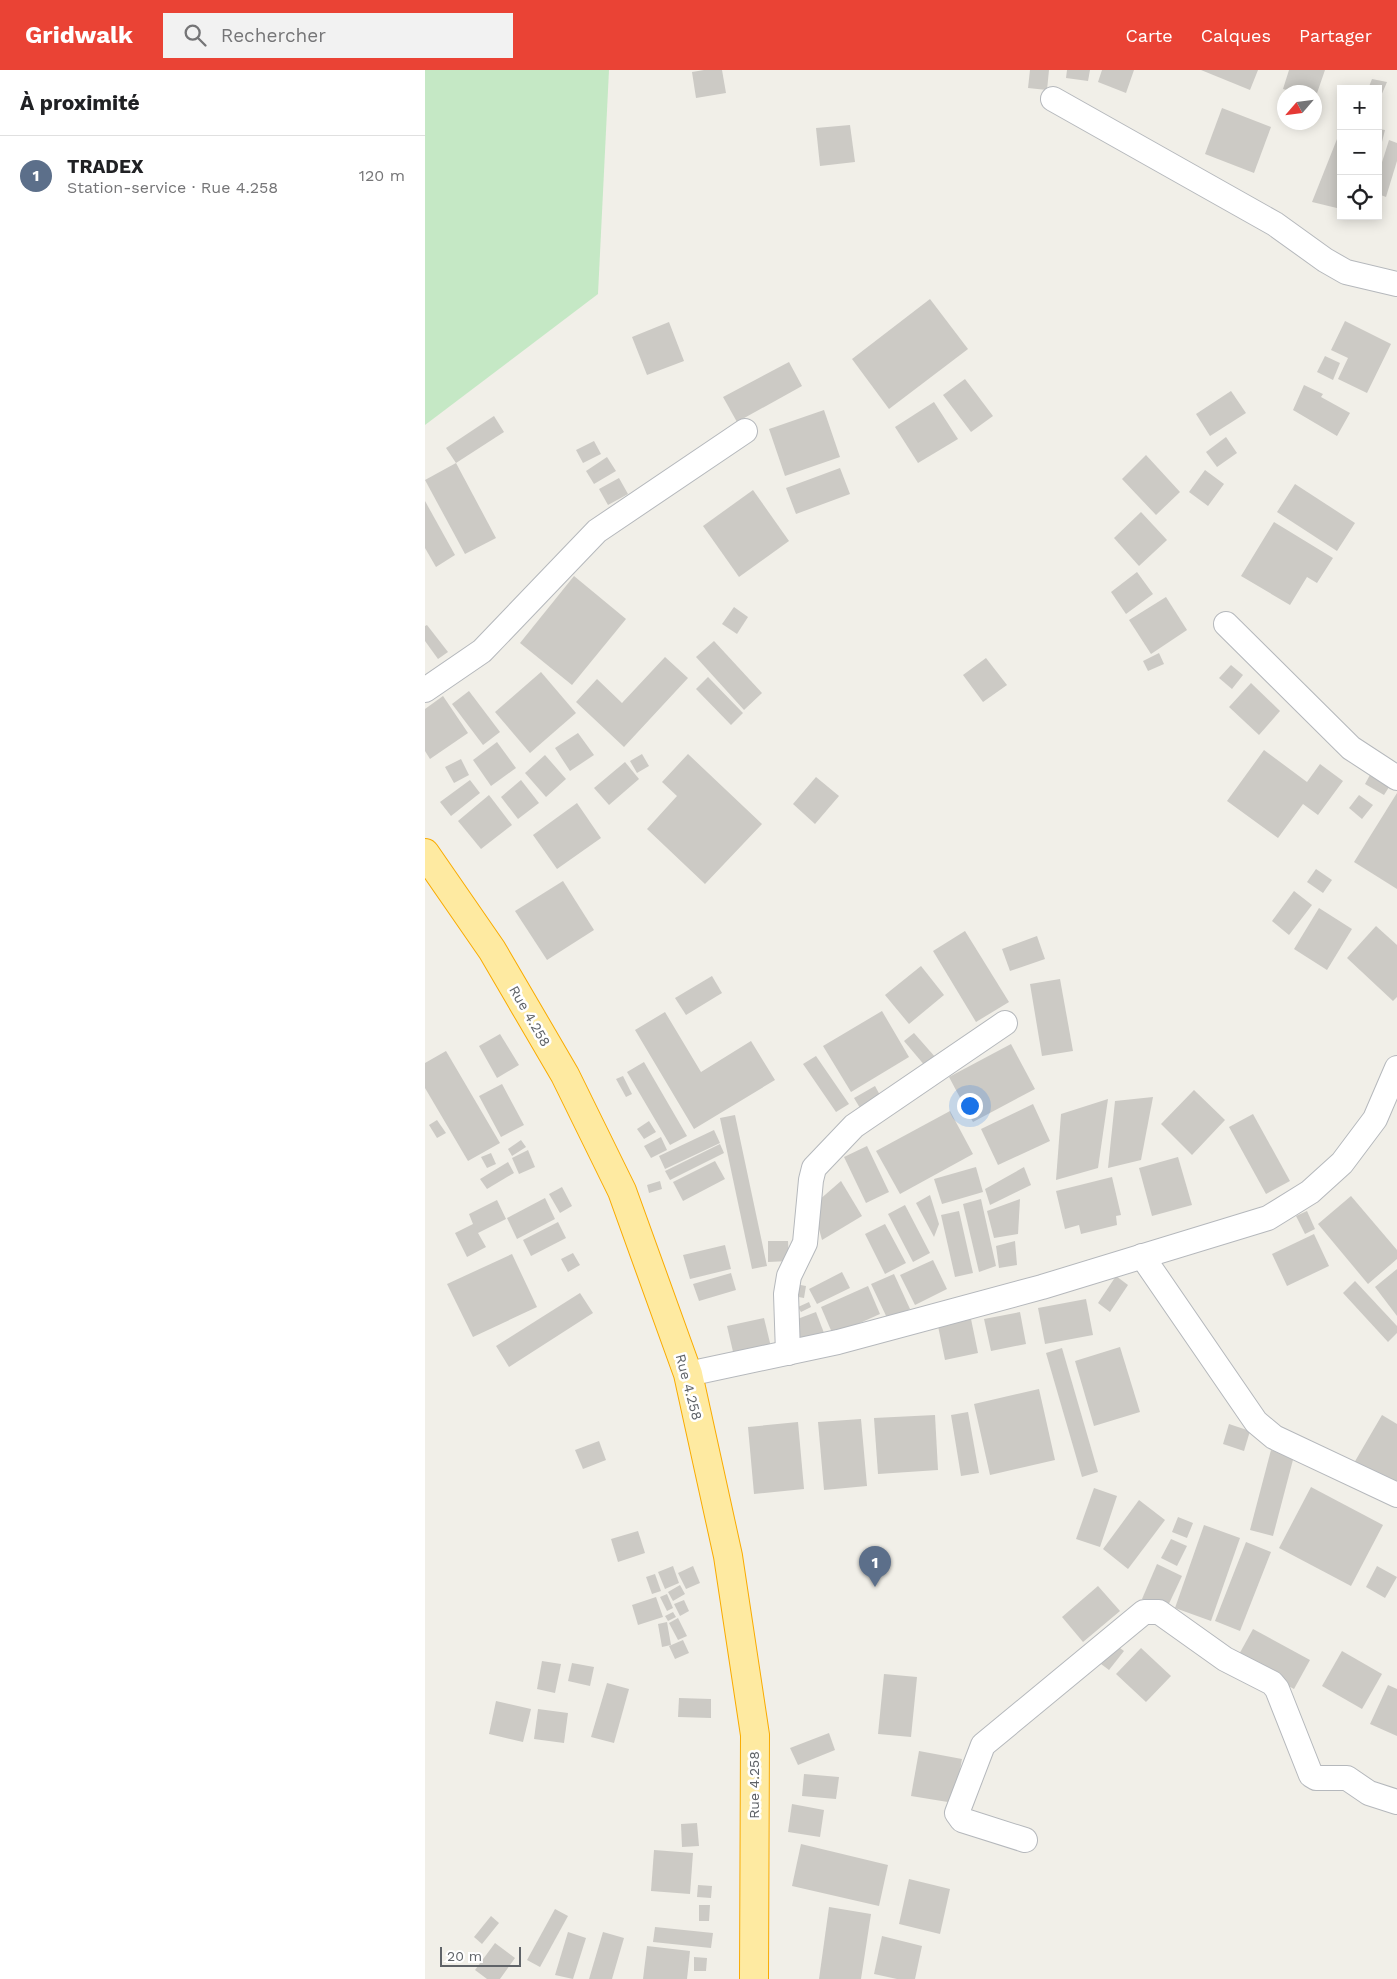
<!DOCTYPE html>
<html lang="fr">
<meta charset="utf-8">
<style>
body{margin:0;font-family:"Work Sans",sans-serif;background:#f2f2f2;color:#202124}
.controls{position:absolute;right:15px;top:15px;display:grid;overflow:hidden;border-radius:0px;box-shadow:0 2px 12px #0003}
.controls button{width:45px;height:45px;display:grid;place-items:center;padding:0;border:0;border-bottom:1px solid #e0e0e0;background:#fff;color:#202124;font:25px sans-serif}
.compass{position:absolute;left:852px;top:15px;width:45px;height:45px;border-radius:50%;background:#fff;box-shadow:0 2px 12px #0003;rotate:242deg}
.scale{position:absolute;left:15px;bottom:12px;width:81px;box-sizing:border-box;padding-left:5px;border:2px solid #5f6368;border-top:0;font-size:14px;line-height:18px;white-space:nowrap;color:#5f6368;-webkit-text-stroke:4px #fff;paint-order:stroke}
.you{position:absolute;left:544px;top:1035px;width:18px;height:18px;margin:-12px;border:4px solid #fff;border-radius:50%;background:#1a73e8;box-shadow:0 0 0 8px #1a73e833}
.badge{display:grid;place-items:center;width:32px;height:32px;border-radius:50%;background:#ea4335;color:#fff;font-size:16px;font-weight:700}
.pin{position:absolute;translate:-50% -41px;filter:drop-shadow(0 1px 2px #0008)}
.pin::after{content:'';position:absolute;top:26px;width:18px;height:15px;background:inherit;clip-path:polygon(0 0,100% 0,50% 100%)}
.list{margin:0;padding:0;list-style:none}
h2{display:flex;justify-content:space-between;align-items:center;height:65px;margin:0;padding:0 20px;font-size:21px}
h2 small{font-size:16px;font-weight:400;color:#757577}
.list li{display:grid;grid-template-columns:32px 1fr auto;gap:15px;align-items:center;box-sizing:border-box;height:80px;padding:0 20px;border-top:1px solid #e0e0e0}
.list b{display:block;font-size:19px;white-space:nowrap}
.list p{margin:0;font-size:16px;white-space:nowrap;color:#757577}
.list em{font-size:16px;font-style:normal;color:#757577}
.icon{flex:none;width:28px;height:28px;fill:none;stroke:currentColor;stroke-width:2;stroke-linecap:round;stroke-linejoin:round}
.map{position:relative;flex:none;width:972px;height:1909px;overflow:hidden}
header{display:flex;align-items:center;gap:30px;box-sizing:border-box;height:70px;padding:0 25px;background:#ea4335;color:#fff}
header strong{font-size:24px}
nav{display:flex;gap:28px;margin-inline-start:auto;font-size:18px}
.search{width:350px;height:45px;background:#f2f2f2;display:flex;align-items:center;gap:12px;box-sizing:border-box;padding:0 18px;border-radius:0px;color:#757577;font-size:19px}
main{display:flex}
aside{flex:1;background:#fff}
.map>svg:first-child{display:block}
.green{fill:#c5e8c5}
.building{fill:#cccac5}
.lines{fill:none;stroke-linecap:round;stroke-linejoin:round}
.minor-casing{stroke:#b5b8bc;stroke-width:26}
.trunk-casing{stroke:#f9ab00;stroke-width:30}
.minor{stroke:#fff;stroke-width:24}
.trunk{stroke:#feeaa1;stroke-width:28}
.labels{text-anchor:middle;stroke-width:5;stroke-linejoin:round;paint-order:stroke}
.street-label{font-size:14px;fill:#5f6368;stroke:#fff}
</style>
<header>
<strong>Gridwalk</strong>
<div class="search"><svg class="icon" aria-label="search" viewBox="0 0 24 24"><circle cx="10" cy="10" r="6"/><path d="M15 15l6 6"/></svg>Rechercher</div>
<nav><a>Carte</a><a>Calques</a><a>Partager</a></nav>
</header>
<main>
<aside>
<h2>À proximité<small></small></h2>
<ul class="list">
<li><span class="badge" style="background:#5c6f8a">1</span><div><b>TRADEX</b><p>Station-service · Rue 4.258</p></div><em>120 m</em></li>
</ul>
</aside>
<div class="map">
<svg width="972" height="1909" viewBox="0 0 972 1909">
<rect width="100%" height="100%" fill="#f1efe8"/>
<!-- green -->
<path class="green" d="M0,0H184L173,224L0,355Z"/>
<!-- building -->
<g class="building">
<path d="M279,0H297L301,23L271,28L267,2Z"/>
<path d="M605,0H624L622,20L603,18Z"/>
<path d="M642,0H665L663,11L641,8Z"/>
<path d="M677,0H709L701,23L673,12Z"/>
<path d="M776,0H833L825,20Z"/>
<path d="M864,0H900L890,29L889,22H869L858,19Z"/>
<path d="M947,9L962,12L953,33V19H943Z"/>
<path d="M797,38L846,57L829,103L780,84Z"/>
<path d="M425,55L430,92L395,96L391,58Z"/>
<path d="M916,59V139L887,132Z"/>
<path d="M953,59L960,60L954,84H953Z"/>
<path d="M964,70L972,73V91L961,127L953,124V105Z"/>
<path d="M505,229L543,279L464,339L427,289Z"/>
<path d="M920,251L966,274L942,323L913,309L923,288L906,280Z"/>
<path d="M244,252L259,291L222,305L207,267Z"/>
<path d="M900,286L915,293L908,310L892,302Z"/>
<path d="M364,292L377,316L312,352L298,327Z"/>
<path d="M540,309L568,346L546,362L518,325Z"/>
<path d="M879,315L898,324L896,327L925,343L912,366L868,340Z"/>
<path d="M806,321L821,343L785,366L771,344Z"/>
<path d="M509,332L533,369L493,393L470,357Z"/>
<path d="M399,340L415,387L360,406L344,359Z"/>
<path d="M69,346L79,362L31,393L21,378Z"/>
<path d="M801,367L812,383L792,397L781,382Z"/>
<path d="M169,371L176,384L158,393L151,380Z"/>
<path d="M721,385L755,422L731,445L697,409Z"/>
<path d="M182,387L191,401L169,414L161,401Z"/>
<path d="M31,393L71,468L40,484L0,410Z"/>
<path d="M415,398L425,424L371,444L361,418Z"/>
<path d="M780,400L799,414L783,436L764,422Z"/>
<path d="M194,408L203,424L183,435L174,419Z"/>
<path d="M870,414L930,453L912,481L852,442Z"/>
<path d="M328,420L364,471L314,507L278,456Z"/>
<path d="M0,431L30,485L11,497L0,478Z"/>
<path d="M716,442L742,470L714,496L689,468Z"/>
<path d="M849,452L908,488L892,513L882,507L865,535L816,506Z"/>
<path d="M712,502L728,524L701,544L686,522Z"/>
<path d="M149,506L201,549L147,615L95,573Z"/>
<path d="M741,527L762,560L726,584L704,550Z"/>
<path d="M309,537L323,547L312,564L297,554Z"/>
<path d="M2,555L23,582L13,589L0,571V556Z"/>
<path d="M289,571L337,623L319,640L271,587Z"/>
<path d="M734,583L739,594L723,601L718,591Z"/>
<path d="M240,587L263,608L199,677L151,632L172,609L197,633Z"/>
<path d="M561,588L582,615L558,632L538,605Z"/>
<path d="M806,595L818,605L807,619L794,608Z"/>
<path d="M116,602L151,643L105,683L70,642Z"/>
<path d="M283,607L318,643L306,655L271,619Z"/>
<path d="M826,613L855,641L834,665L804,637Z"/>
<path d="M44,621L75,662L58,675L27,634Z"/>
<path d="M18,626L43,663L5,689L0,681V639Z"/>
<path d="M153,663L169,685L145,701L130,678Z"/>
<path d="M72,672L91,698L66,716L48,690Z"/>
<path d="M839,680L882,712L895,694L918,711L893,745L878,734L853,768L802,731Z"/>
<path d="M217,684L224,696L212,703L205,691Z"/>
<path d="M263,684L337,754L280,814L222,759L252,726L237,712Z"/>
<path d="M120,685L141,709L121,727L100,703Z"/>
<path d="M36,689L44,705L29,713L20,697Z"/>
<path d="M200,692L214,709L184,735L169,718Z"/>
<path d="M946,703L966,714L959,725L940,714Z"/>
<path d="M391,707L414,726L390,754L368,734Z"/>
<path d="M45,710L55,723L26,746L15,732Z"/>
<path d="M96,710L114,733L93,749L76,727Z"/>
<path d="M972,723V819L929,792Z"/>
<path d="M64,725L87,755L56,779L33,751Z"/>
<path d="M934,725L948,735L937,749L924,738Z"/>
<path d="M152,733L176,768L132,799L108,765Z"/>
<path d="M891,799L907,810L898,823L882,812Z"/>
<path d="M138,811L169,860L122,890L90,841Z"/>
<path d="M869,821L887,835L864,865L847,851Z"/>
<path d="M894,838L927,859L902,900L869,879Z"/>
<path d="M951,856L972,875V927L968,931L922,888Z"/>
<path d="M540,861L584,932L551,952L508,881Z"/>
<path d="M612,866L620,889L585,901L577,879Z"/>
<path d="M496,896L519,925L484,954L460,925Z"/>
<path d="M287,906L297,923L261,945L250,928Z"/>
<path d="M635,909L648,981L617,986L605,914Z"/>
<path d="M457,941L484,987L426,1022L398,976Z"/>
<path d="M240,942L276,1002L326,971L350,1010L269,1059L210,960Z"/>
<path d="M489,963L511,988L501,997L479,971Z"/>
<path d="M75,964L94,995L72,1008L54,976Z"/>
<path d="M586,974L610,1019L548,1052L524,1007Z"/>
<path d="M21,981L75,1073L43,1091L0,1018V993Z"/>
<path d="M391,986L424,1034L411,1042L378,994Z"/>
<path d="M219,992L262,1066L245,1075L202,1002Z"/>
<path d="M198,1006L207,1024L201,1027L191,1009Z"/>
<path d="M77,1014L99,1055L76,1067L54,1026Z"/>
<path d="M450,1016L456,1027L435,1038L429,1028Z"/>
<path d="M769,1020L800,1050L767,1085L736,1054Z"/>
<path d="M728,1027L716,1090L683,1098L690,1031Z"/>
<path d="M683,1029L673,1098L631,1110L636,1044Z"/>
<path d="M608,1034L625,1071L573,1095L556,1059Z"/>
<path d="M525,1041L548,1084L475,1124L451,1081Z"/>
<path d="M828,1044L865,1111L841,1124L804,1057Z"/>
<path d="M310,1045L342,1196L327,1199L295,1048Z"/>
<path d="M12,1050L21,1063L12,1068L4,1055Z"/>
<path d="M224,1051L231,1062L219,1069L212,1059Z"/>
<path d="M289,1060L295,1073L240,1099L234,1086Z"/>
<path d="M236,1067L242,1080L226,1088L219,1076Z"/>
<path d="M96,1070L101,1077L87,1086L83,1079Z"/>
<path d="M295,1074L299,1083L245,1110L240,1101Z"/>
<path d="M442,1076L464,1122L441,1133L419,1087Z"/>
<path d="M103,1080L110,1097L94,1104L87,1088Z"/>
<path d="M66,1083L71,1094L62,1098L56,1087Z"/>
<path d="M753,1087L767,1135L727,1146L714,1098Z"/>
<path d="M290,1091L300,1109L258,1131L248,1112Z"/>
<path d="M83,1092L89,1103L62,1119L55,1109Z"/>
<path d="M551,1097L558,1122L517,1134L509,1109Z"/>
<path d="M599,1097L606,1115L565,1135L560,1119Z"/>
<path d="M687,1107L696,1145L691,1146L692,1155L656,1164L654,1155L640,1159L631,1121Z"/>
<path d="M235,1111L237,1119L224,1123L222,1115Z"/>
<path d="M416,1111L437,1146L397,1170L391,1148L393,1131Z"/>
<path d="M137,1117L147,1136L135,1143L124,1124Z"/>
<path d="M505,1125L514,1154L509,1167L491,1133Z"/>
<path d="M926,1126L972,1180V1189L943,1214L893,1154Z"/>
<path d="M120,1128L130,1149L92,1169L82,1148Z"/>
<path d="M556,1129L571,1196L554,1202L538,1134Z"/>
<path d="M595,1129L593,1164L569,1168L562,1141Z"/>
<path d="M72,1130L81,1149L53,1163L61,1177L42,1187L30,1163L48,1154L44,1144Z"/>
<path d="M480,1135L505,1183L488,1192L463,1144Z"/>
<path d="M534,1141L548,1203L530,1207L516,1145Z"/>
<path d="M882,1141L890,1159L880,1164L871,1146Z"/>
<path d="M133,1152L141,1168L106,1186L98,1170Z"/>
<path d="M460,1154L481,1193L460,1204L440,1164Z"/>
<path d="M889,1164L904,1196L862,1216L847,1184Z"/>
<path d="M343,1171H363L364,1191L343,1192Z"/>
<path d="M590,1171L592,1195L574,1198L571,1176Z"/>
<path d="M300,1175L306,1199L265,1209L258,1185Z"/>
<path d="M148,1183L155,1195L143,1202L136,1189Z"/>
<path d="M87,1184L112,1237L48,1267L22,1214Z"/>
<path d="M508,1190L522,1219L490,1235L475,1205Z"/>
<path d="M972,1199V1246L950,1217Z"/>
<path d="M417,1202L425,1218L392,1234L384,1219Z"/>
<path d="M306,1203L311,1220L274,1231L268,1214Z"/>
<path d="M469,1204L485,1239L463,1250L446,1214Z"/>
<path d="M691,1206L703,1215L685,1242L673,1233Z"/>
<path d="M930,1211L972,1256V1263L963,1272L918,1223Z"/>
<path d="M370,1214L381,1216L379,1228L368,1226Z"/>
<path d="M443,1216L455,1244L408,1265L396,1237Z"/>
<path d="M155,1223L168,1243L84,1297L71,1276Z"/>
<path d="M661,1229L668,1265L620,1274L613,1238Z"/>
<path d="M384,1232L386,1237L376,1242L373,1237Z"/>
<path d="M391,1242L399,1263L375,1272L367,1251Z"/>
<path d="M595,1242L601,1274L566,1281L559,1249Z"/>
<path d="M339,1248L346,1277L309,1286L302,1256Z"/>
<path d="M546,1249L553,1283L520,1290L513,1256Z"/>
<path d="M695,1277L715,1342L669,1356L650,1291Z"/>
<path d="M637,1278L673,1402L657,1407L621,1283Z"/>
<path d="M614,1319L630,1390L565,1405L549,1334Z"/>
<path d="M543,1342L554,1403L536,1406L526,1345Z"/>
<path d="M510,1345L513,1400L453,1404L449,1348Z"/>
<path d="M957,1345L972,1354V1418L929,1393Z"/>
<path d="M436,1349L442,1416L399,1420L393,1352Z"/>
<path d="M373,1352L379,1419L329,1424L323,1357Z"/>
<path d="M804,1354L825,1361L819,1381L798,1374Z"/>
<path d="M174,1371L181,1390L158,1399L150,1380Z"/>
<path d="M846,1380L869,1386L848,1466L825,1460Z"/>
<path d="M886,1417L958,1455L926,1516L854,1478Z"/>
<path d="M669,1418L692,1426L675,1477L651,1469Z"/>
<path d="M714,1430L740,1450L703,1499L678,1479Z"/>
<path d="M753,1447L768,1453L762,1468L747,1462Z"/>
<path d="M779,1455L815,1468L786,1551L750,1538Z"/>
<path d="M213,1461L220,1483L193,1492L186,1469Z"/>
<path d="M746,1469L762,1476L752,1496L736,1488Z"/>
<path d="M821,1472L846,1482L815,1561L790,1551Z"/>
<path d="M732,1494L757,1506L741,1540L717,1529Z"/>
<path d="M248,1496L254,1513L240,1519L233,1502Z"/>
<path d="M268,1496L275,1513L261,1519L253,1503Z"/>
<path d="M952,1496L972,1507L960,1528L941,1517Z"/>
<path d="M230,1504L236,1521L227,1524L221,1507Z"/>
<path d="M255,1515L260,1524L248,1531L243,1522Z"/>
<path d="M673,1516L695,1541L658,1572L637,1547Z"/>
<path d="M242,1524L248,1538L242,1541L235,1527Z"/>
<path d="M231,1527L238,1547L213,1555L207,1535Z"/>
<path d="M259,1530L264,1541L255,1546L249,1534Z"/>
<path d="M248,1542L251,1547L243,1551L240,1546Z"/>
<path d="M253,1548L262,1566L253,1570L244,1553Z"/>
<path d="M242,1552L246,1575L237,1577L233,1554Z"/>
<path d="M828,1559L885,1590L869,1619L812,1588Z"/>
<path d="M258,1570L264,1583L250,1589L244,1576Z"/>
<path d="M687,1572L699,1581L684,1600L672,1591Z"/>
<path d="M716,1578L746,1606L721,1632L691,1604Z"/>
<path d="M917,1581L957,1604L937,1639L897,1616Z"/>
<path d="M117,1591L136,1594L130,1623L112,1619Z"/>
<path d="M147,1593L169,1597L165,1616L143,1611Z"/>
<path d="M459,1604L492,1607L486,1667L453,1664Z"/>
<path d="M182,1613L204,1619L189,1673L166,1667Z"/>
<path d="M963,1615L972,1619V1666L945,1654Z"/>
<path d="M254,1628L286,1629V1648L253,1647Z"/>
<path d="M71,1631L106,1639L98,1672L64,1664Z"/>
<path d="M113,1639L143,1643L139,1673L109,1669Z"/>
<path d="M404,1663L410,1680L373,1695L365,1678Z"/>
<path d="M494,1681L537,1689L529,1733L486,1726Z"/>
<path d="M379,1704L414,1707L411,1729L377,1726Z"/>
<path d="M367,1734L399,1740L395,1767L363,1762Z"/>
<path d="M272,1753L274,1776L257,1777L256,1754Z"/>
<path d="M376,1774L463,1795L454,1836L367,1816Z"/>
<path d="M229,1780L268,1783L265,1824L226,1821Z"/>
<path d="M484,1809L525,1819L515,1864L474,1854Z"/>
<path d="M273,1815L287,1816L286,1828L272,1827Z"/>
<path d="M274,1835H285L284,1851H274Z"/>
<path d="M404,1837L446,1844L436,1909H394Z"/>
<path d="M130,1839L143,1846L115,1897L102,1890Z"/>
<path d="M66,1846L74,1853L57,1874L49,1867Z"/>
<path d="M230,1857L288,1863L286,1878L228,1872Z"/>
<path d="M143,1862L161,1868L148,1909L130,1905Z"/>
<path d="M178,1862L199,1868L187,1909H164Z"/>
<path d="M457,1866L497,1876L490,1909H472L449,1904Z"/>
<path d="M70,1873L90,1888L75,1909H62L50,1900Z"/>
<path d="M222,1876L265,1881L262,1909H218Z"/>
<path d="M269,1887L282,1888L281,1901H269Z"/>
</g>
<g class="lines">
<!-- minor casing -->
<g class="minor-casing">
<g id="minor">
<path d="M628,29L850,154L900,190L921,202L972,214"/>
<path d="M801,554L926,678L972,708"/>
<path d="M0,620L57,581L172,461L320,361"/>
<path d="M717,1186L831,1352L849,1367L972,1425"/>
<path d="M363,1283L361,1224L364,1206L380,1173L386,1110L389,1098L429,1056L580,953"/>
<path d="M263,1304L413,1272L617,1217L843,1148L885,1122L917,1093L950,1049L972,998"/>
<path d="M600,1770L537,1750L532,1743L558,1675L719,1542H734L800,1589L847,1613L852,1619L886,1705L891,1708H922L944,1723L972,1732"/>
</g>
</g>
<!-- trunk casing -->
<g class="trunk-casing">
<path id="trunk" d="M0,783L67,880L140,1005L197,1121L263,1304L303,1486L330,1665L329,1909"/>
</g>
<!-- minor -->
<use href="#minor" class="minor"/>
<!-- trunk -->
<use href="#trunk" class="trunk"/>
</g>
<g class="labels">
<!-- street labels -->
<g class="street-label">
<text transform="translate(105 946) rotate(60)" y="5">Rue 4.258</text>
<text transform="translate(264 1317) rotate(75)" y="5">Rue 4.258</text>
<text transform="translate(329 1715) rotate(-90)" y="5">Rue 4.258</text>
</g>
</g>
</svg>
<div class="controls">
<button>+</button>
<button>−</button>
<button><svg class="icon" aria-label="locate" viewBox="0 0 24 24"><circle cx="12" cy="12" r="6"/><path d="M12 2v4M12 18v4M2 12h4M18 12h4"/></svg></button>
</div>
<svg class="compass" viewBox="-18 -18 36 36"><path d="M0-13l5 13h-10z" fill="#e53935"/><path d="M0 13l5-13h-10z" fill="#757577"/></svg>
<div class="scale">20 m</div>
<div class="you"></div>
<div class="pin badge" style="left:450px;top:1517px;background:#5c6f8a">1</div>
</div>
</main>
